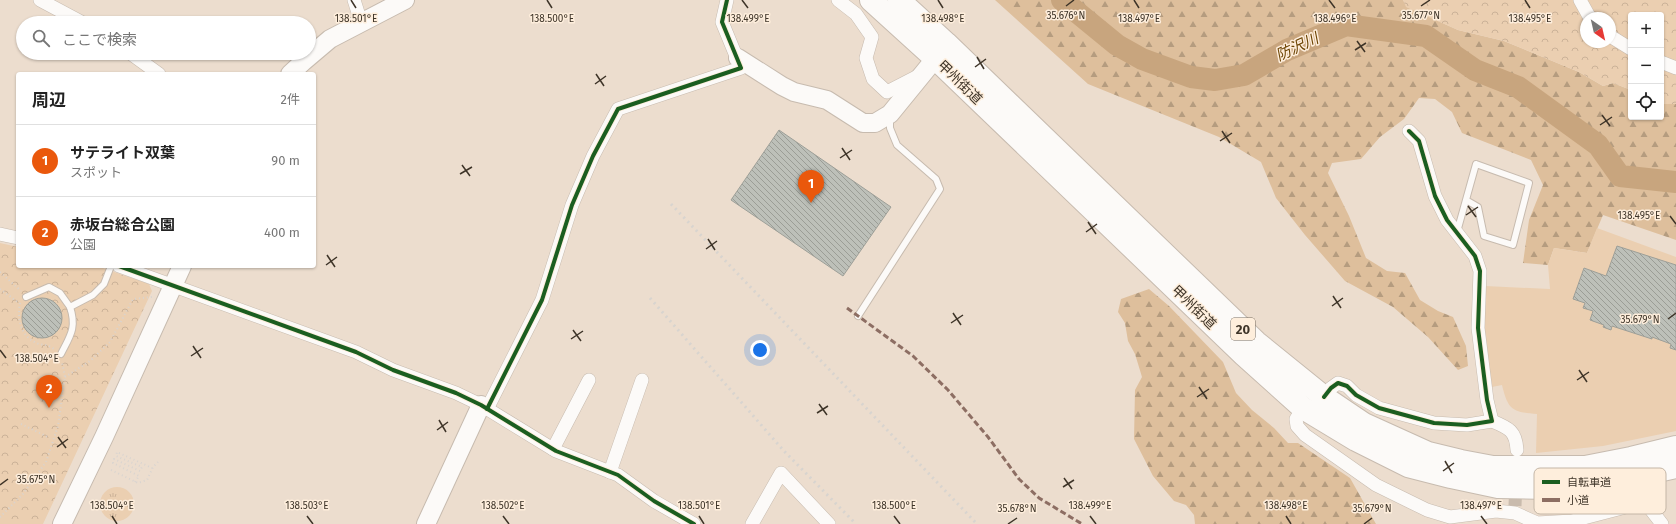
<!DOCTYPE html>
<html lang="ja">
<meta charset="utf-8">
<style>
body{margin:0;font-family:"Fira Sans","Noto Sans JP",sans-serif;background:#f2f2f2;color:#222}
.controls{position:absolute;right:12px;top:12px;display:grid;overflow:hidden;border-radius:4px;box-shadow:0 1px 3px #0004}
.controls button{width:36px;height:36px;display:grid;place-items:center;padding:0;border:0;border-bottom:1px solid #e0e0e0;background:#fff;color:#222;font:20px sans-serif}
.compass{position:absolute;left:1580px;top:12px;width:36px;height:36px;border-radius:50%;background:#fff;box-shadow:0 1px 3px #0004;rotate:146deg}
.you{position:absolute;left:760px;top:350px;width:14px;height:14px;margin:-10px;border:3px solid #fff;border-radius:50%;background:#1a73e8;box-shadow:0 0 0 6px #1a73e833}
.badge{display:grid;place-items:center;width:26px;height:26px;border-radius:50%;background:#ea580c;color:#fff;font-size:13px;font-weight:700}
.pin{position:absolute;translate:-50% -33px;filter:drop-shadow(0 1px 2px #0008)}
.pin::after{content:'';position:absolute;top:21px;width:14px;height:12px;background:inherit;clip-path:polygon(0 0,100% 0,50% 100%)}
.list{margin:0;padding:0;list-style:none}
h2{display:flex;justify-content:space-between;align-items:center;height:52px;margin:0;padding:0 16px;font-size:17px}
h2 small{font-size:13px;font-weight:400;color:#767676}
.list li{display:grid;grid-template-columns:26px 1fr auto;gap:12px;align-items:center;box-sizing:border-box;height:72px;padding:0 16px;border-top:1px solid #e0e0e0}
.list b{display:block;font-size:15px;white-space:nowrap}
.list p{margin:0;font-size:13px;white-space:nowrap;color:#767676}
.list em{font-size:13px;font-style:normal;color:#767676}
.icon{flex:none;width:22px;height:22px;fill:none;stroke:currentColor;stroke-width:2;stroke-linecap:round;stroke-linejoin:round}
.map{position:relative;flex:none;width:1676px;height:524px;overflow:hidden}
.search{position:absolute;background:#fff;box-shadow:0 1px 3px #0004;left:16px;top:16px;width:300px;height:44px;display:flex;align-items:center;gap:10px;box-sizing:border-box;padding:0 14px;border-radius:22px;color:#767676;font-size:15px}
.panel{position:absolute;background:#fff;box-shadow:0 1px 3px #0004;left:16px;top:72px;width:300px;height:196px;border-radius:4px}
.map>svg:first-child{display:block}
.grass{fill:url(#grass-tufts)}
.forest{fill:url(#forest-firs)}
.park{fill:url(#park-crowns);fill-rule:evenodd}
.garden{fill:#ebcfb1}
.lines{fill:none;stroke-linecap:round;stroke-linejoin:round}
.river{stroke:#c8a57e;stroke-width:22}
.building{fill:url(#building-back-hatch);stroke:#9d9f98}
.street-tunnel{stroke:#c9bbad;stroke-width:13;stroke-dasharray:13 6;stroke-linecap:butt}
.lane-casing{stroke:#c7bbaf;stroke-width:8}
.street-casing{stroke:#c7bbaf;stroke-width:14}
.secondary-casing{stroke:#c7bbaf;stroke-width:20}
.highway-casing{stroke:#c7bbaf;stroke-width:24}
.path{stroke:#d9d4d0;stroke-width:2;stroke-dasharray:1 3;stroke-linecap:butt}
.lane{stroke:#fcfaf8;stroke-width:6}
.street{stroke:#fcfaf8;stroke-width:13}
.secondary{stroke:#fcfaf8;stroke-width:18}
.highway{stroke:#fcfaf8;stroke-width:22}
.rail{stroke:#d8d4cf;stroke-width:3;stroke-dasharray:2 4;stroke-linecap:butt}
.quiet{stroke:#8d6e63;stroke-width:3;stroke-dasharray:6 3;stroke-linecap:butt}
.cycleway-casing{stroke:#feeedc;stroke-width:6}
.cycleway{stroke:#1b5e20;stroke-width:4}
.ticks{fill:none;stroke:#3e3428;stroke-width:1.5}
.labels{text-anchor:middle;stroke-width:3;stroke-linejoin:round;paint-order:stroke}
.shield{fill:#feeedc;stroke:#786c5e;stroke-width:1}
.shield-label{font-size:13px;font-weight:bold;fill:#3e3428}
.street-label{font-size:14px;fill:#3e3428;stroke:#feeedc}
.water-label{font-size:15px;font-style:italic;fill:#6b4200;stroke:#feeedc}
.key{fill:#feeedc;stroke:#c4b6a6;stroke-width:1}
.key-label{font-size:11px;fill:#3e3428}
.ticks-label{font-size:10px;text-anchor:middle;fill:#3e3428;stroke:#feeedc;stroke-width:3;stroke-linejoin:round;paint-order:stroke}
</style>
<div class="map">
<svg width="1676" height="524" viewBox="0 0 1676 524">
<defs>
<pattern id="grass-tufts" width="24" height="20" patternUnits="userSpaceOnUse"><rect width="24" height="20" fill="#ebcfb1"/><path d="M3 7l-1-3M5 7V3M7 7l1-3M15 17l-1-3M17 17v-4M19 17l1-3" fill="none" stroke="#cbb298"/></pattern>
<pattern id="forest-firs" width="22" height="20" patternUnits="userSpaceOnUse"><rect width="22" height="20" fill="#debf9c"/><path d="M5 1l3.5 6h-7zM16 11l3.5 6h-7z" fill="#b59c7f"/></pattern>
<pattern id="park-crowns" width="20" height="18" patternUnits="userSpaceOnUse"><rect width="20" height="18" fill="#ebcfb1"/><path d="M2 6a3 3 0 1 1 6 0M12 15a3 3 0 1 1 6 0" fill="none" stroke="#cbb298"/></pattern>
<pattern id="building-back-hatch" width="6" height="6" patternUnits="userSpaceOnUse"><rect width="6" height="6" fill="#bdc0b9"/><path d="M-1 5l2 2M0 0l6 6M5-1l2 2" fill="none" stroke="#9b9d96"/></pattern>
</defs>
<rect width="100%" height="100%" fill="#ecddce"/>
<!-- grass -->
<circle class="grass" cx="117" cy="504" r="17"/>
<!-- forest -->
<g class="forest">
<path d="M995,0H1403L1407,7L1458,30L1504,41L1579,72L1603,86L1613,83L1631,90V117H1661V104H1676V240L1603,215L1587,253L1554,248L1548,265L1523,263L1529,220L1543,185L1531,160L1462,133L1452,112L1435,99L1419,98L1404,119L1380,137L1361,159L1332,163L1328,173L1349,216L1366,258L1387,271L1405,273L1420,300L1438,311L1453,317L1466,346L1468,366L1458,370L1428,337L1393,307L1345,281L1305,235L1276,198L1261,162L1219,137L1088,84Z"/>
<path d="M1149,289L1169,306L1223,362L1236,393L1252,410L1274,428L1288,443H1298L1350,478L1376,524H1195L1194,515L1186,505L1174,501L1153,476L1134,439L1135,390L1142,377L1135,354L1128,341L1125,323L1118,312L1121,299Z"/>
</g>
<!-- park -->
<g class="park">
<path d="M1403,0H1676V104H1661V15H1631V90L1613,83L1603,86L1579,72L1504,41L1458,30L1406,7ZM1586,18H1610V42H1586Z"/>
<path d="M0,243L18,247V266H97L149,284L152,291L43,524H0Z"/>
</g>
<!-- garden -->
<path class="garden" d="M1597,228L1676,257V431L1603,446L1536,453L1537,414C1512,412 1508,410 1502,385L1492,387L1485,337V286L1550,289L1548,265L1554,248L1587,253Z"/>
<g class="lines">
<!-- river -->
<path class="river" d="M1062,0L1117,45L1142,59L1191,77L1215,80L1244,75L1287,50L1346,25L1426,36L1475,70L1518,87L1598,145L1620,176L1676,182"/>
</g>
<!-- building -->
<g class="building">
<path d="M779,130L891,207L843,276L731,200Z"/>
<path d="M1617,246L1676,265V350L1670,348L1671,344L1652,337V339L1612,326L1611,330L1603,327L1604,325L1590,320L1593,311L1583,308L1585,303L1573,299L1584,268L1606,276Z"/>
<circle cx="42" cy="318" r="20"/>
</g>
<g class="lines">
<!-- street-tunnel -->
<path class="street-tunnel" d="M1515,506L1516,481"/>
<!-- lane casing -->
<g class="lane-casing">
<g id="lane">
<path d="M1457,232L1476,164L1529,183L1513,245L1484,236L1478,207L1466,200"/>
<path d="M26,297L49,287L60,293L70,307L93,295L104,284L111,266"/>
<path d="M858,316L940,189L936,179L897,145L890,128V117"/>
<path d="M61,354C70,336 77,328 70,307"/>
</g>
</g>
<!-- street casing -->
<g class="street-casing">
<g id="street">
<path d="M40,0L83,23"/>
<path d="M354,0L361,22"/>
<path d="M838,0L856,14L872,37L866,58L873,79L887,92L918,76"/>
<path d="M1580,0L1590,18"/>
<path d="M1610,36L1631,49"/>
<path d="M130,53L159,74"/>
<path d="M1661,62L1676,68"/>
<path d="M0,234L18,238"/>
<path d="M119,266L356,352L393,370L456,393L481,405L556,451L618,475L654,501L694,524"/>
<path d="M1324,397L1331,388L1338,383L1347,386L1356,395L1379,408L1434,423L1467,425L1492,421L1487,400L1478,328L1480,271L1475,256L1447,220L1435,196L1419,141L1409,131"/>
<path d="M1303,408L1296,419L1297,426L1305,435L1376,485L1427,510L1450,517L1496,511L1515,513L1537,523L1572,521L1645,502L1662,524"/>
<path d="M487,409L542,300L572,205L593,156L618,109L741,68L722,22L727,0"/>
<path d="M1492,421C1509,428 1516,431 1517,450"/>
<path d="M553,449L589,380"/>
<path d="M610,472L642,380"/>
<path d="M752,524L781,473L829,524"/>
</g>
</g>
<!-- secondary casing -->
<g class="secondary-casing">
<g id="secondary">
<path d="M738,58L782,86L794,92L827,100L863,123H875L890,114L943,49"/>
<path d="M290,74L304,61L330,39L405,0"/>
<path d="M62,524L104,437L182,266"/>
<path d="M426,524L481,405"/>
</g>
</g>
<!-- highway casing -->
<g class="highway-casing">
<g id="highway">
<path d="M871,0L936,59L1244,355L1303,408L1356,440L1408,466L1451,477L1498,487L1549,488L1600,484L1676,467"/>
<path d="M899,0L946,43L1256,342L1324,397L1364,424L1428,453L1461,461L1493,467H1585L1631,458L1676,447"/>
</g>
</g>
<!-- path -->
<g class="path">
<path d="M0,272L21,291"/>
<path d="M0,289L19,303"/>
<path d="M20,303C17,320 21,338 39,344C44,345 49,345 54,349"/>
<path d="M65,377L90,361L110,342L133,299L152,297"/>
<path d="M21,424L50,438"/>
<path d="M111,470L138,483L147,480L153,467L158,462"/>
<path d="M135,482L139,476L113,463L114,459L140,471L142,467L116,456L117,452L152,468"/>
<path d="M0,517L23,494L46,462L58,426L65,377L62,362"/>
</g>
<!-- lane -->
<use href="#lane" class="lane"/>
<!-- street -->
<use href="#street" class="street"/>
<!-- secondary -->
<use href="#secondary" class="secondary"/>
<!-- highway -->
<use href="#highway" class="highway"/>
<!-- rail -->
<g class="rail">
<path d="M671,204L977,524"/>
<path d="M650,298L784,451L856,524"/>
</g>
<!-- quiet -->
<path class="quiet" d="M847,308L913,356L948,390L988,437L1019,479L1039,498L1082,524"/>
<!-- cycleway casing -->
<g class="cycleway-casing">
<g id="cycleway">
<path d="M119,266L356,352L393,370L456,393L481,405L556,451L618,475L654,501L694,524"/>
<path d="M1324,397L1331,388L1338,383L1347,386L1356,395L1379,408L1434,423L1467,425L1492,421L1487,400L1478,328L1480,271L1475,256L1447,220L1435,196L1419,141L1409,131"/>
<path d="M487,409L542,300L572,205L593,156L618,109L741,68L722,22L727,0"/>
</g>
</g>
<!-- cycleway -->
<use href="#cycleway" class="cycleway"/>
</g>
<!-- ticks -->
<path class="ticks" d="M351,0L356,8M547,0L552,8M742,0L748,8M938,0L943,8M1134,0L1139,8M1329,0L1335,8M1525,0L1530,8M1066,6L1074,0M1421,6L1430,0M1357,41L1365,52M1355,50L1366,43M977,57L984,69M975,67L986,59M596,74L604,86M595,84L606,76M1602,115L1610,126M1600,125L1612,117M1222,131L1230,143M1220,141L1232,133M842,148L850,160M840,158L852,150M462,165L470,176M460,174L472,167M1468,206L1476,217M1466,215L1478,207M1670,216L1676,224M1088,222L1096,234M1086,232L1097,224M708,239L715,250M706,249L717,241M327,255L335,267M326,265L337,257M1333,296L1341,308M1332,306L1343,298M953,313L961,325M1668,319L1676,313M951,323L963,315M573,330L581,341M571,339L583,331M193,346L201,358M0,350L6,358M191,356L203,348M1579,370L1587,382M1577,380L1589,372M1199,387L1207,399M1197,397L1209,389M819,404L827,415M817,413L828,406M439,420L446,432M437,430L448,422M58,437L66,448M57,447L68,439M1445,461L1452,473M1443,471L1454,463M1064,478L1072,489M0,485L8,479M1063,487L1074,480M112,516L117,524M307,516L313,524M503,516L509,524M699,516L704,524M894,516L900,524M1090,516L1096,524M1286,516L1291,524M1481,516L1487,524M1008,524L1017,518M1364,524L1372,518"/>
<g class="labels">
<!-- shield labels -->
<rect class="shield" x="1231" y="318" width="24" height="22" rx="3"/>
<g class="shield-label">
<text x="1243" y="334">20</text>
</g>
<!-- street labels -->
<g class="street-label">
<text transform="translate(960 82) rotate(44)" y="5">甲州街道</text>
<text transform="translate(1194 307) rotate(44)" y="5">甲州街道</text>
</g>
<!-- water labels -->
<g class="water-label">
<text transform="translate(1297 47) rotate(-25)" y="5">防沢川</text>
</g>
</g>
<!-- legend -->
<rect x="1534" y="468" width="132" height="46" rx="6" class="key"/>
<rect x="1542" y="480" width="18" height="4" fill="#1b5e20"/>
<rect x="1542" y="498" width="18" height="4" fill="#8d6e63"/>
<g class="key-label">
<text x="1567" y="486">自転車道</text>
<text x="1567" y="504">小道</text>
</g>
<g class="ticks-label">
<text x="1066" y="19">35.676°N</text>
<text x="1421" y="19">35.677°N</text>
<text x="356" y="22">138.501°E</text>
<text x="552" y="22">138.500°E</text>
<text x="748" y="22">138.499°E</text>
<text x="943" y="22">138.498°E</text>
<text x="1139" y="22">138.497°E</text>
<text x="1335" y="22">138.496°E</text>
<text x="1530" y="22">138.495°E</text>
<text x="1639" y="219">138.495°E</text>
<text x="1640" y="323">35.679°N</text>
<text x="37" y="362">138.504°E</text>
<text x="36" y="483">35.675°N</text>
<text x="112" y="509">138.504°E</text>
<text x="307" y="509">138.503°E</text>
<text x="503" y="509">138.502°E</text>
<text x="699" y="509">138.501°E</text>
<text x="894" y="509">138.500°E</text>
<text x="1090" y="509">138.499°E</text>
<text x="1286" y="509">138.498°E</text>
<text x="1481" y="509">138.497°E</text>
<text x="1017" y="512">35.678°N</text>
<text x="1372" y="512">35.679°N</text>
</g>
</svg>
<div class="controls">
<button>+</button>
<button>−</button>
<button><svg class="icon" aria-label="locate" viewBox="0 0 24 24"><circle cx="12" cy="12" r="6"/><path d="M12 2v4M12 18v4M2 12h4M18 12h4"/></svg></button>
</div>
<svg class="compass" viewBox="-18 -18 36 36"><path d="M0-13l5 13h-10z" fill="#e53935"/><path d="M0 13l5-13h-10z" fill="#767676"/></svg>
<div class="you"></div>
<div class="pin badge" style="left:811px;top:203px">1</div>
<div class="pin badge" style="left:49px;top:408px">2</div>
<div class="search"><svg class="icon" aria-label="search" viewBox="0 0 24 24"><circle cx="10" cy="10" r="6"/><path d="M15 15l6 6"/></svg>ここで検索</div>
<section class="panel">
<h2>周辺<small>2件</small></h2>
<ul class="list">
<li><span class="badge">1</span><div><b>サテライト双葉</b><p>スポット</p></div><em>90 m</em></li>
<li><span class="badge">2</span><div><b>赤坂台総合公園</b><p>公園</p></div><em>400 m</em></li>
</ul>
</section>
</div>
